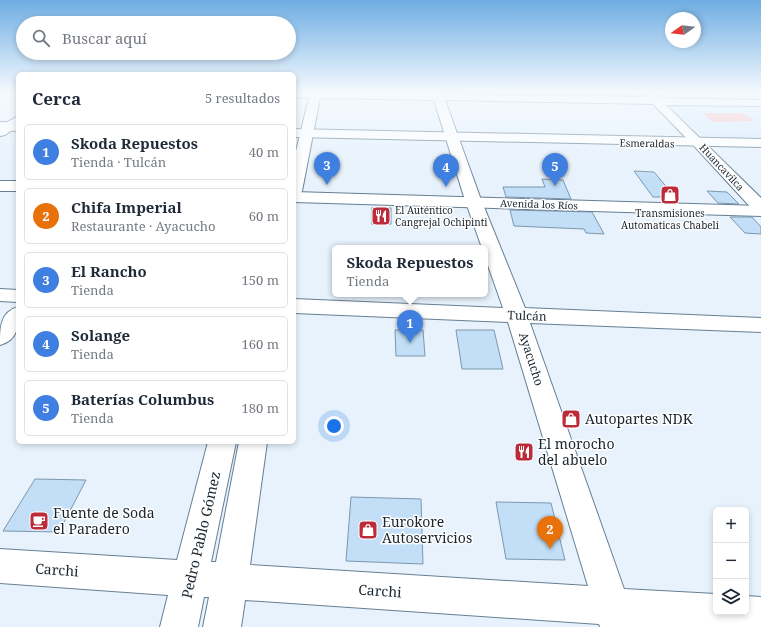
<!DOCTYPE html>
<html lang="es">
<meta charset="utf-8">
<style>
body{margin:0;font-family:"Noto Serif",serif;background:#f2f2f3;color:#1f2937}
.controls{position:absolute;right:12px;bottom:12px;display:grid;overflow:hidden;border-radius:6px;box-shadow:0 2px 6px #0003}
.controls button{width:36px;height:36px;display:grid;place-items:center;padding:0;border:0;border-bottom:1px solid #e0e1e3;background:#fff;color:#1f2937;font:20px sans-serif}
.compass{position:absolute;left:665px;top:12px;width:36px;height:36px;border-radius:50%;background:#fff;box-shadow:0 2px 6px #0003;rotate:256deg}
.you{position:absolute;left:334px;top:426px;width:14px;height:14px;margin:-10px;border:3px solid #fff;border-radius:50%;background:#1a73e8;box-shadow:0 0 0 6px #1a73e833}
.badge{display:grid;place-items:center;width:26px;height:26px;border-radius:50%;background:#bc2b39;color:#fff;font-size:13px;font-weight:700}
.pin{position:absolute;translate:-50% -33px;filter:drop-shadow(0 1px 2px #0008)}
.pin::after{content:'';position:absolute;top:21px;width:14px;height:12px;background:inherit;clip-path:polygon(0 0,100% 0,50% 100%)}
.popup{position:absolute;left:332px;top:245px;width:156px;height:52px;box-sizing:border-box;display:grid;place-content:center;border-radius:6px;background:#fff;filter:drop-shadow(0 1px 3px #0005);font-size:13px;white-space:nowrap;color:#747a83}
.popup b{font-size:15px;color:#1f2937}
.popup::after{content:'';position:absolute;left:50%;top:100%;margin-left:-8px;border:8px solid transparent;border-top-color:#fff}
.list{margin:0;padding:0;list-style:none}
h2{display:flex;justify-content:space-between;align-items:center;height:52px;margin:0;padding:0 16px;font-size:17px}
h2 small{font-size:13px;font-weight:400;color:#747a83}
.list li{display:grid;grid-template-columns:26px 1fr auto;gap:12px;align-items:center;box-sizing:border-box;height:56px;margin:0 8px 8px;padding:0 8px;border:1px solid #e0e1e3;border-radius:6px}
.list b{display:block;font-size:15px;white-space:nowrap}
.list p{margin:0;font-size:13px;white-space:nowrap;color:#747a83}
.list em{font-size:13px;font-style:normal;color:#747a83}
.icon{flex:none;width:22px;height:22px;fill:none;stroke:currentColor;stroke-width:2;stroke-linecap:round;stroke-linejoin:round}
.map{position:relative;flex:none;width:761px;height:627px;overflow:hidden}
.search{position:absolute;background:#fff;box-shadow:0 2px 6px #0003;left:16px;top:16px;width:280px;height:44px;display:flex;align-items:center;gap:10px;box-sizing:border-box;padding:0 14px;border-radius:22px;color:#747a83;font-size:15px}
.panel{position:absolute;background:#fff;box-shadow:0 2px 6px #0003;left:16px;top:72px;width:280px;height:372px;border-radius:6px}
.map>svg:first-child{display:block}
.built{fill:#d7ecfd}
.green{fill:#fabab8}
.building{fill:#c2dff7;stroke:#7d97ac}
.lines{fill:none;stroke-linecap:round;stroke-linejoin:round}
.minor-casing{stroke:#667f94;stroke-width:2}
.major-casing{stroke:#667f94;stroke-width:2}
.minor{fill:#fff;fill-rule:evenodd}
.major{fill:#fff;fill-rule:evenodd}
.labels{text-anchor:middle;stroke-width:3;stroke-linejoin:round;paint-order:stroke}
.far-street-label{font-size:10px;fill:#1a242d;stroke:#fefefe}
.far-poi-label{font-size:10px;fill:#1a242d;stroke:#fefefe;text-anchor:start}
.street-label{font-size:12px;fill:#1a242d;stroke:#fefefe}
.near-poi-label{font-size:14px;fill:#1a242d;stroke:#fefefe;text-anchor:start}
.near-street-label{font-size:14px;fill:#1a242d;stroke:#fefefe}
</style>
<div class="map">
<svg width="761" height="627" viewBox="0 0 761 627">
<rect width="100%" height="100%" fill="#e7f2fc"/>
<!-- built -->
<path class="built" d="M669,104L756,107L761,110V139H704Z"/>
<!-- green -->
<path class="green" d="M702,113H743L755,121L713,122Z"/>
<!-- building -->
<g class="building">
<path d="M634,171L654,172L675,197H653Z"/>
<path d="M542,179L563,180L571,199L506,197L503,187H545Z"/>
<path d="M707,191L727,192L739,204L718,203Z"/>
<rect x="372" y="208" width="19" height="16"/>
<path d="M510,210L592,212L604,234L586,233L584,229L514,226Z"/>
<path d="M730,217H752L761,227V234L745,233Z"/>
<path d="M395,330H423L425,356H396Z"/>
<path d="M456,330H494L503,369H462Z"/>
<path d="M35,479L86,480L59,532L3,531Z"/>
<path d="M351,497L421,499L423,564L346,561Z"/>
<path d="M496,502L551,503L565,560L506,559Z"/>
</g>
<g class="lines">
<!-- minor casing -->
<g class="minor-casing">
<g id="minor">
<path d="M294,92H442L443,94L646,97L645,96L647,94C653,92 655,94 659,98L761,100V106L666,105L761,198V213L755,212L695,147L653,104L445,100L480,197L525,308L761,318V332L530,323L624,589L716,594V612H746V596L761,597V627H600L599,624L245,600L241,627H203L209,597H204L198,627H160L168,595L0,583V549L177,560L208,442H236L211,562H216L239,442H267L250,565L588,586L508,322L294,313V299L503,308L485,257V248H482L464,197L434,100L320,98L302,191L300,194L294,196V159L309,98L294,97Z"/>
<path d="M18,116V126L5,135L0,136V126Z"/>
<path d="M0,289L18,290V302L0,301Z"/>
<path d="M18,307C18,324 20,339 0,345C0,328 0,312 18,307Z"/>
</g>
</g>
<!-- major casing -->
<g class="major-casing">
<g id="major">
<path d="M0,122L18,123V131L0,130Z"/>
<path d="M294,129L761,139V147L294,137Z"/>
<rect x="0" y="181" width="18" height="10"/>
<path d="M294,192L761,206V216L294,202Z"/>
</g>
</g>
<!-- minor -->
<use href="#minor" class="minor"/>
<!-- major -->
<use href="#major" class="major"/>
</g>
<!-- sky -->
<linearGradient id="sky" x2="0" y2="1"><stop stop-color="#6eade3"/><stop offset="0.51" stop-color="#f4f9fe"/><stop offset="1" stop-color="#f4f9fe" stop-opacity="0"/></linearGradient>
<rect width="761" height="180" fill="url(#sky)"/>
<!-- icons -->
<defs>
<g id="shop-square" transform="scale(1)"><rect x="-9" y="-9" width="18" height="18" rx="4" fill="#bc2b39" stroke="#fefefe"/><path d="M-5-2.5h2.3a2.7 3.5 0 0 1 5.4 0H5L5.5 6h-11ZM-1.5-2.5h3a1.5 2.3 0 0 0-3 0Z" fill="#fff"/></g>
<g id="restaurant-square" transform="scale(1)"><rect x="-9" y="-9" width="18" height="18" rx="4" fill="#bc2b39" stroke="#fefefe"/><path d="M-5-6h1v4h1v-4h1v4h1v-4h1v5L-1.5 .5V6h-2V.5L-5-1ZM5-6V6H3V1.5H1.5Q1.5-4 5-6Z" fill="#fff"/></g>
<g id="cafe-square" transform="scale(1)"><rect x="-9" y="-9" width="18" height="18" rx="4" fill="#bc2b39" stroke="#fefefe"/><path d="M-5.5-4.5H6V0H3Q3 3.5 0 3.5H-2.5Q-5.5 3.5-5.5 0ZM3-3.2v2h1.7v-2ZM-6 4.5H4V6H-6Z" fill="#fff"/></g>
</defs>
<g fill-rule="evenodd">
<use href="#shop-square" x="670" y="195"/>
<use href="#restaurant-square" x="381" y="216"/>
<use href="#shop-square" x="571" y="419"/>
<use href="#restaurant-square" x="524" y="452"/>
<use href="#cafe-square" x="39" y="521"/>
<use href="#shop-square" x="368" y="530"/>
</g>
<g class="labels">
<!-- far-street labels -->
<g class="far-street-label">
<text transform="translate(647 143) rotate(1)" y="4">Esmeraldas</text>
<text transform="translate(722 167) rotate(47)" y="4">Huancavilca</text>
<text transform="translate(539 204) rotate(2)" y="4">Avenida los Ríos</text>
</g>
<!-- far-poi labels -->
<g class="far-poi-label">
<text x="395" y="214">El Auténtico<tspan x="395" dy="12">Cangrejal Ochipinti</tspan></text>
<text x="670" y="217" text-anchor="middle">Transmisiones<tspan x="670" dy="12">Automaticas Chabeli</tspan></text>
</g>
<!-- street labels -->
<g class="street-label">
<text transform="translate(527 316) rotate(2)" y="4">Tulcán</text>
<text transform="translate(531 359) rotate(72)" y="4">Ayacucho</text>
</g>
<!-- near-poi labels -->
<g class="near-poi-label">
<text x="585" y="424">Autopartes NDK</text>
<text x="538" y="449">El morocho<tspan x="538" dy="16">del abuelo</tspan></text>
<text x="53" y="518">Fuente de Soda<tspan x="53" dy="16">el Paradero</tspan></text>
<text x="382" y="527">Eurokore<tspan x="382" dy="16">Autoservicios</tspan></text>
</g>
<!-- near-street labels -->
<g class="near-street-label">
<text transform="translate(201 535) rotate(-77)" y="5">Pedro Pablo Gómez</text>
<text transform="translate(57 570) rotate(4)" y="5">Carchi</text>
<text transform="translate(380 591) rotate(4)" y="5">Carchi</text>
</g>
</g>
</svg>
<div class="controls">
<button>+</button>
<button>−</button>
<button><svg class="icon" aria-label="layers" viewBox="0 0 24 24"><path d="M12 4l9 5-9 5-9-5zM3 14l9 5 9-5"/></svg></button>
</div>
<svg class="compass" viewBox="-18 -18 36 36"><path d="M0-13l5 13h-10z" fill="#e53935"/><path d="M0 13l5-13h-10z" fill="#747a83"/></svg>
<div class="you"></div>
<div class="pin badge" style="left:410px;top:343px;background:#3f7fe0">1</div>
<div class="popup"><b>Skoda Repuestos</b>Tienda</div>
<div class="pin badge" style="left:550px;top:549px;background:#e8710a">2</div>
<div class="pin badge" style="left:327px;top:185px;background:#3f7fe0">3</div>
<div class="pin badge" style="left:446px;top:187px;background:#3f7fe0">4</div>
<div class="pin badge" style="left:555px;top:186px;background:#3f7fe0">5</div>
<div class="search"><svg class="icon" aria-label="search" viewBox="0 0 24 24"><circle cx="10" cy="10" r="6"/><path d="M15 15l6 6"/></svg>Buscar aquí</div>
<section class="panel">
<h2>Cerca<small>5 resultados</small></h2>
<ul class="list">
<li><span class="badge" style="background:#3f7fe0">1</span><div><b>Skoda Repuestos</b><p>Tienda · Tulcán</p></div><em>40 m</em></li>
<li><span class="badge" style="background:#e8710a">2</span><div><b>Chifa Imperial</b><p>Restaurante · Ayacucho</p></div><em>60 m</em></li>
<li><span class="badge" style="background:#3f7fe0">3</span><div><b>El Rancho</b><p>Tienda</p></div><em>150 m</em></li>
<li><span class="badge" style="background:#3f7fe0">4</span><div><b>Solange</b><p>Tienda</p></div><em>160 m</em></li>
<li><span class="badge" style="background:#3f7fe0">5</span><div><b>Baterías Columbus</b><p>Tienda</p></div><em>180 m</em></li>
</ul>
</section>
</div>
